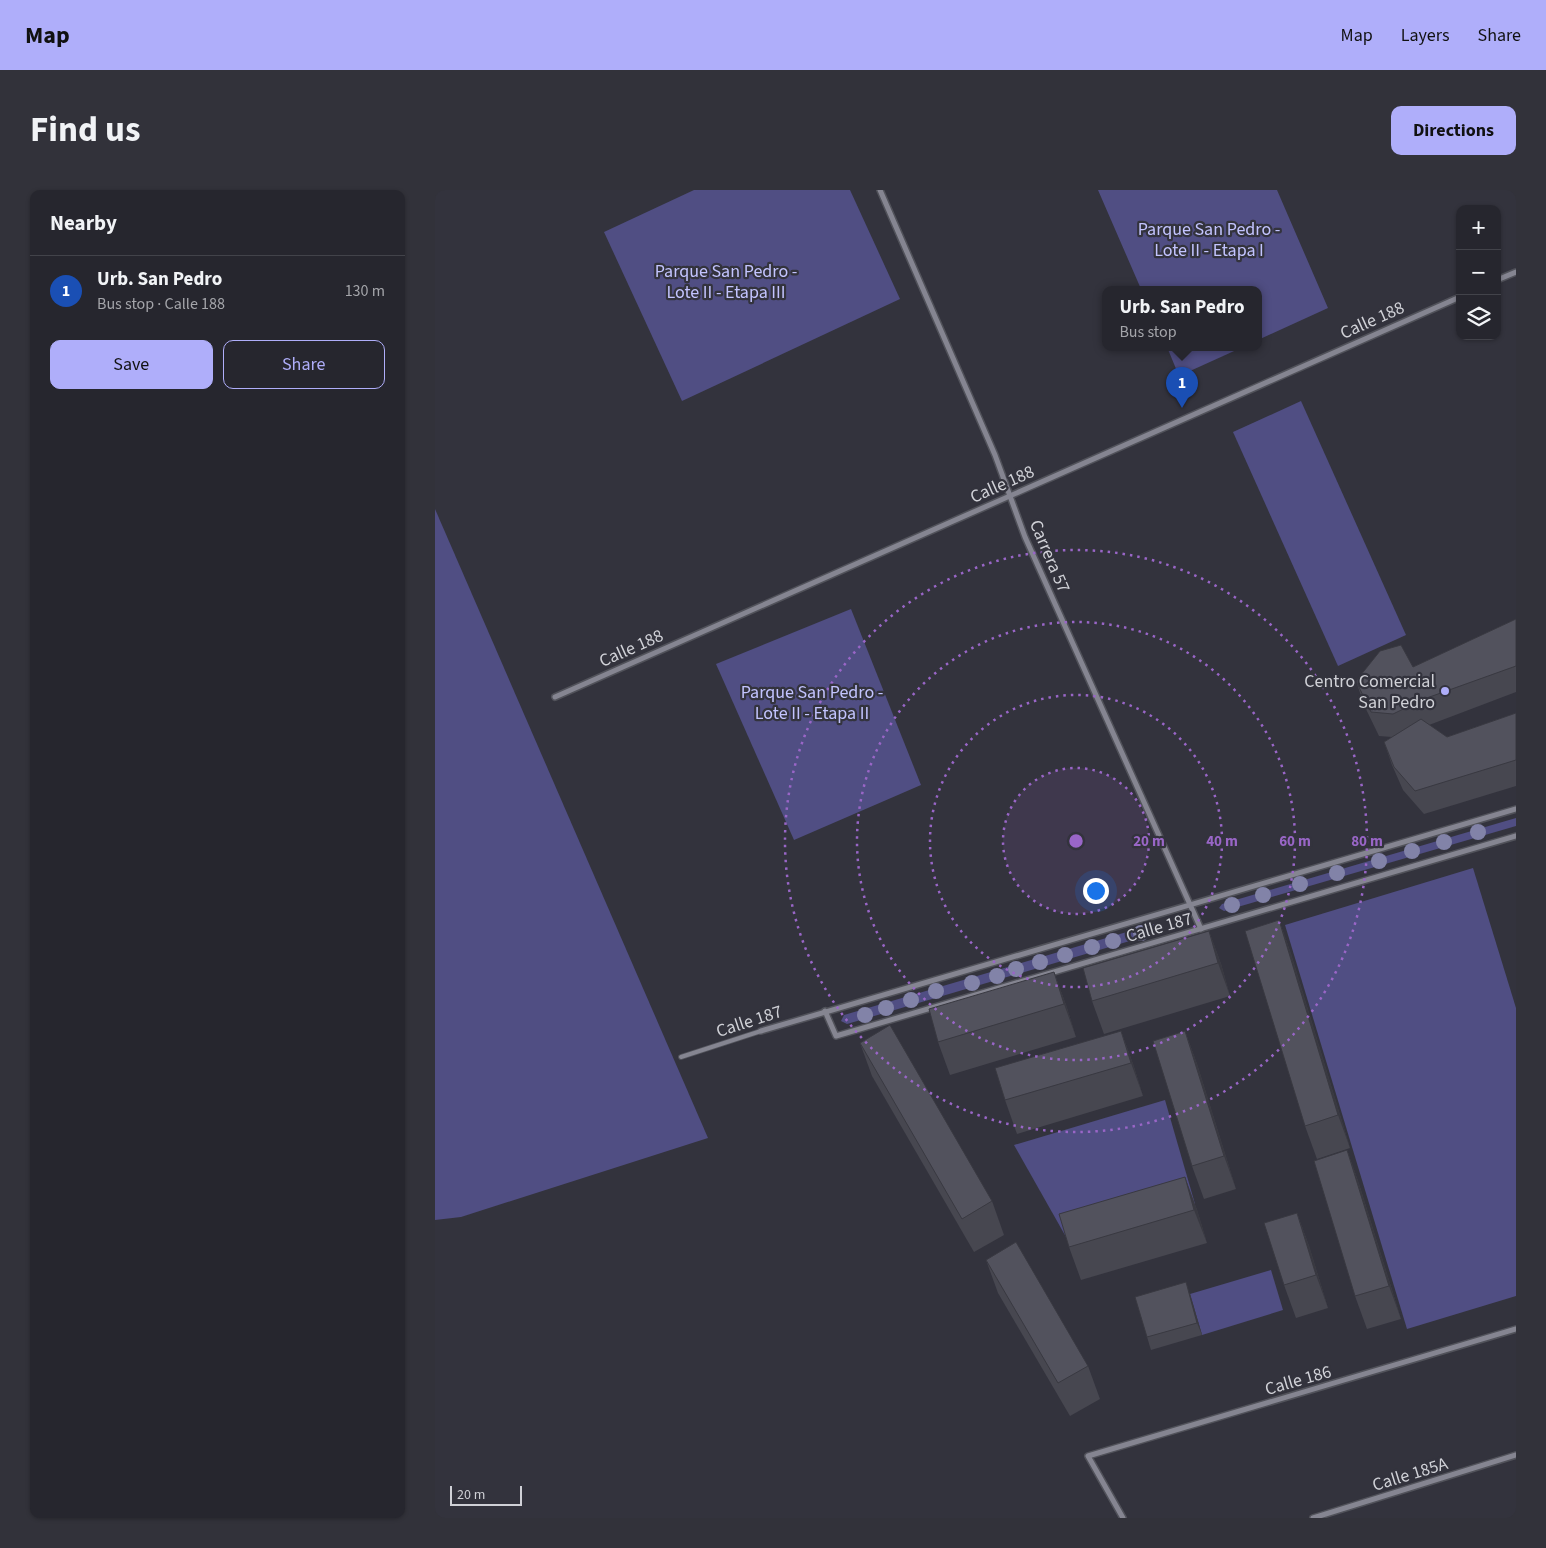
<!DOCTYPE html>
<meta charset="utf-8">
<style>
body{margin:0;font-family:"Source Sans 3",sans-serif;background:#32323a;color:#f1f3f6}
.controls{position:absolute;right:15px;top:15px;display:grid;overflow:hidden;border-radius:10px;box-shadow:0 1px 4px #0004}
.controls button{width:45px;height:45px;display:grid;place-items:center;padding:0;border:0;border-bottom:1px solid #42434a;background:#26262e;color:#f1f3f6;font:25px sans-serif}
.scale{position:absolute;left:15px;bottom:12px;width:72px;box-sizing:border-box;padding-left:5px;border:2px solid #d0d1d7;border-top:0;font-size:14px;line-height:18px;white-space:nowrap;color:#d0d1d7;-webkit-text-stroke:4px #33333d;paint-order:stroke}
.you{position:absolute;left:660px;top:700px;width:18px;height:18px;margin:-12px;border:4px solid #fff;border-radius:50%;background:#1a73e8;box-shadow:0 0 0 8px #1a73e833}
.badge{display:grid;place-items:center;width:32px;height:32px;border-radius:50%;background:#afaefa;color:#fff;font-size:16px;font-weight:700}
.pin{position:absolute;translate:-50% -41px;filter:drop-shadow(0 1px 2px #0008)}
.pin::after{content:'';position:absolute;top:26px;width:18px;height:15px;background:inherit;clip-path:polygon(0 0,100% 0,50% 100%)}
.popup{position:absolute;left:667px;top:96px;width:160px;height:65px;box-sizing:border-box;display:grid;place-content:center;border-radius:10px;background:#26262e;filter:drop-shadow(0 1px 4px #0005);font-size:16px;white-space:nowrap;color:#a4a5aa}
.popup b{font-size:19px;color:#f1f3f6}
.popup::after{content:'';position:absolute;left:50%;top:100%;margin-left:-10px;border:10px solid transparent;border-top-color:#26262e}
.list{margin:0;padding:0;list-style:none}
h2{display:flex;justify-content:space-between;align-items:center;height:65px;margin:0;padding:0 20px;font-size:21px}
h2 small{font-size:16px;font-weight:400;color:#a4a5aa}
.list li{display:grid;grid-template-columns:32px 1fr auto;gap:15px;align-items:center;box-sizing:border-box;height:70px;padding:0 20px;border-top:1px solid #42434a}
.list b{display:block;font-size:19px;white-space:nowrap}
.list p{margin:0;font-size:16px;white-space:nowrap;color:#a4a5aa}
.list em{font-size:16px;font-style:normal;color:#a4a5aa}
.actions{display:flex;gap:10px;padding:15px 20px}
.actions a{flex:1;padding:11px 0;border:1px solid #afaefa;border-radius:10px;text-align:center;font-size:18px;color:#afaefa}
.actions .main{background:#afaefa;color:#111}
.icon{flex:none;width:28px;height:28px;fill:none;stroke:currentColor;stroke-width:2;stroke-linecap:round;stroke-linejoin:round}
.map{position:relative;flex:none;width:1081px;height:1328px;overflow:hidden;border-radius:10px}
header{display:flex;align-items:center;gap:30px;box-sizing:border-box;height:70px;padding:0 25px;background:#afaefa;color:#111}
header strong{font-size:24px}
nav{display:flex;gap:28px;margin-inline-start:auto;font-size:18px}
.intro{display:flex;align-items:center;justify-content:space-between;box-sizing:border-box;height:120px;padding:0 30px}
h1{margin:0;font-size:35px}
.button{padding:12px 22px;border-radius:10px;background:#afaefa;color:#111;font-size:18px;font-weight:700}
main{display:flex;gap:30px;padding:0 30px}
aside{flex:1;background:#26262e;border-radius:10px;box-shadow:0 1px 4px #0004}
.map>svg:first-child{display:block}
.green{fill:#504e83}
.lines{fill:none;stroke-linecap:round;stroke-linejoin:round}
.service-casing{stroke:#51525a;stroke-width:6}
.minor-casing{stroke:#51525a;stroke-width:8}
.service{stroke:#858591;stroke-width:4}
.minor{stroke:#858591;stroke-width:5}
.tree{fill:#8283a8}
.wall{fill:#474750}
.shaded-wall{fill:#393941}
.building{fill:#52525d;stroke:#393941}
.ring{fill:none;stroke:#9966c7;stroke-width:2.5;stroke-dasharray:2.5 5}
.poi-dot{fill:#afaefa;stroke:#33333d;stroke-width:2}
.labels{text-anchor:middle;stroke-width:4.5;stroke-linejoin:round;paint-order:stroke}
.park-label{font-size:18px;fill:#c3c4ff;stroke:#33333d}
.street-label{font-size:18px;fill:#d0d1d7;stroke:#33333d}
.poi-label{font-size:18px;fill:#d0d1d7;stroke:#33333d;text-anchor:end}
.centre{fill:#9966c7;stroke:#33333d;stroke-width:2.5}
.ring-label{font-size:15px;text-anchor:middle;font-weight:bold;fill:#9966c7;stroke:#33333d;stroke-width:4.5;stroke-linejoin:round;paint-order:stroke}
</style>
<header>
<strong>Map</strong>
<nav><a>Map</a><a>Layers</a><a>Share</a></nav>
</header>
<div class="intro"><h1>Find us</h1><a class="button">Directions</a></div>
<main>
<aside>
<h2>Nearby<small></small></h2>
<ul class="list">
<li><span class="badge" style="background:#1a4fb4">1</span><div><b>Urb. San Pedro</b><p>Bus stop · Calle 188</p></div><em>130 m</em></li>
</ul>
<div class="actions"><a class="main">Save</a><a>Share</a></div>
</aside>
<div class="map">
<svg width="1081" height="1328" viewBox="0 0 1081 1328">
<rect width="100%" height="100%" fill="#33333d"/>
<!-- green -->
<g class="green">
<path d="M259,0H415L465,109L247,211L169,42Z"/>
<path d="M663,0H842L893,118L823,150V99H706Z"/>
<path d="M732,157H808L744,186Z"/>
<path d="M866,211L971,445L903,476L798,242Z"/>
<path d="M0,319L273,948L26,1027L0,1030Z"/>
<path d="M416,419L486,595L359,650L281,474Z"/>
<path d="M1081,628V636L789,721L784,718L787,714Z"/>
<path d="M1038,678L1081,818V1106L972,1139L850,735Z"/>
<path d="M719,734L724,736L725,739L722,743L412,834L406,831L409,825Z"/>
<path d="M730,910L760,1014L635,1054L579,955Z"/>
<path d="M836,1080L848,1120L767,1145L755,1104Z"/>
</g>
<g class="lines">
<!-- service casing -->
<g class="service-casing">
<path id="service" d="M246,867L326,841"/>
</g>
<!-- minor casing -->
<g class="minor-casing">
<g id="minor">
<path d="M445,0L560,265L590,347L766,739"/>
<path d="M1062,90L1081,82"/>
<path d="M120,507L1025,107"/>
<path d="M390,821L401,846L1081,646"/>
<path d="M326,841L1081,619"/>
<path d="M688,1328L653,1266L1081,1139"/>
<path d="M878,1328L1081,1265"/>
</g>
</g>
<!-- service -->
<use href="#service" class="service"/>
<!-- minor -->
<use href="#minor" class="minor"/>
</g>
<!-- trees -->
<g class="tree">
<circle cx="1043" cy="642" r="8"/>
<circle cx="1009" cy="652" r="8"/>
<circle cx="977" cy="661" r="8"/>
<circle cx="944" cy="671" r="8"/>
<circle cx="902" cy="683" r="8"/>
<circle cx="865" cy="694" r="8"/>
<circle cx="828" cy="705" r="8"/>
<circle cx="797" cy="715" r="8"/>
<circle cx="706" cy="743" r="8"/>
<circle cx="678" cy="751" r="8"/>
<circle cx="657" cy="757" r="8"/>
<circle cx="630" cy="765" r="8"/>
<circle cx="605" cy="772" r="8"/>
<circle cx="581" cy="779" r="8"/>
<circle cx="562" cy="786" r="8"/>
<circle cx="537" cy="793" r="8"/>
<circle cx="501" cy="801" r="8"/>
<circle cx="476" cy="810" r="8"/>
<circle cx="451" cy="818" r="8"/>
<circle cx="430" cy="825" r="8"/>
</g>
<!-- wall -->
<g class="wall">
<path d="M1081,429V502L994,535L1012,547L1081,523V596L989,624L968,600L957,575L949,552L957,547L944,546L929,515L921,491L978,477Z"/>
<path d="M844,730L856,764L915,958L882,969L870,936Z"/>
<path d="M774,741L786,774L795,806L669,844L657,811Z"/>
<path d="M619,782L631,815L641,847L515,885L503,852Z"/>
<path d="M686,841L698,874L708,906L582,944L570,910Z"/>
<path d="M750,841L762,874L801,999L769,1009L757,976Z"/>
<path d="M425,853L557,1011L569,1045L539,1062L437,886Z"/>
<path d="M912,960L924,994L966,1129L932,1139L920,1106Z"/>
<path d="M750,987L762,1020L772,1053L646,1090L634,1057Z"/>
<path d="M862,1023L874,1056L893,1118L861,1128L849,1095Z"/>
<path d="M551,1070L653,1176L665,1209L635,1226L563,1103Z"/>
<path d="M755,1104L767,1145L716,1160L712,1147Z"/>
</g>
<!-- shaded-wall -->
<g class="shaded-wall">
<path d="M844,730L856,764L915,958L903,925Z"/>
<path d="M774,741L786,774L795,806L783,773Z"/>
<path d="M619,782L631,815L641,847L629,814Z"/>
<path d="M686,841L698,874L708,906L696,873Z"/>
<path d="M750,841L762,874L801,999L789,966Z"/>
<path d="M912,960L924,994L966,1129L954,1096Z"/>
<path d="M750,987L762,1020L772,1053L759,1020Z"/>
<path d="M862,1023L874,1056L893,1118L881,1085Z"/>
<path d="M751,1092L755,1104L767,1145L762,1133Z"/>
</g>
<!-- building -->
<g class="building">
<path d="M1081,429V476L989,509L958,524L936,522L921,491L945,461L966,455L978,477Z"/>
<path d="M1081,523V570L980,601L959,577L949,552L986,529L1012,547Z"/>
<path d="M844,730L903,925L870,936L810,741Z"/>
<path d="M774,741L783,773L657,811L648,778Z"/>
<path d="M619,782L629,814L503,852L494,819Z"/>
<path d="M455,835L557,1011L527,1029L425,853Z"/>
<path d="M686,841L696,873L570,910L560,878Z"/>
<path d="M750,841L789,966L757,976L718,851Z"/>
<path d="M912,960L954,1096L920,1106L879,971Z"/>
<path d="M750,987L759,1020L634,1057L624,1024Z"/>
<path d="M862,1023L881,1085L849,1095L829,1033Z"/>
<path d="M581,1052L653,1176L623,1193L551,1070Z"/>
<path d="M751,1092L762,1133L712,1147L700,1107Z"/>
</g>
<!-- distance rings -->
<circle cx="641" cy="651" r="73" fill="#9966c7" fill-opacity=".12"/>
<g class="ring">
<circle cx="641" cy="651" r="73"/>
<circle cx="641" cy="651" r="146"/>
<circle cx="641" cy="651" r="219"/>
<circle cx="641" cy="651" r="291"/>
</g>
<!-- markers -->
<circle class="poi-dot" cx="1010" cy="501" r="5"/>
<g class="labels">
<!-- park labels -->
<g class="park-label">
<text x="774" y="45">Parque San Pedro -<tspan x="774" dy="21">Lote II - Etapa I</tspan></text>
<text x="291" y="87">Parque San Pedro -<tspan x="291" dy="21">Lote II - Etapa III</tspan></text>
<text x="377" y="508">Parque San Pedro -<tspan x="377" dy="21">Lote II - Etapa II</tspan></text>
</g>
<!-- street labels -->
<g class="street-label">
<text transform="translate(937 130) rotate(-24)" y="6">Calle 188</text>
<text transform="translate(567 294) rotate(-24)" y="6">Calle 188</text>
<text transform="translate(615 366) rotate(67)" y="6">Carrera 57</text>
<text transform="translate(196 458) rotate(-24)" y="6">Calle 188</text>
<text transform="translate(724 737) rotate(-16)" y="6">Calle 187</text>
<text transform="translate(314 831) rotate(-18)" y="6">Calle 187</text>
<text transform="translate(863 1190) rotate(-16)" y="6">Calle 186</text>
<text transform="translate(975 1284) rotate(-17)" y="6">Calle 185A</text>
</g>
<!-- poi labels -->
<g class="poi-label">
<text x="1000" y="497">Centro Comercial<tspan x="1000" dy="21">San Pedro</tspan></text>
</g>
</g>
<circle cx="641" cy="651" r="8" class="centre"/>
<g class="ring-label">
<text x="714" y="656">20 m</text>
<text x="787" y="656">40 m</text>
<text x="860" y="656">60 m</text>
<text x="932" y="656">80 m</text>
</g>
</svg>
<div class="controls">
<button>+</button>
<button>−</button>
<button><svg class="icon" aria-label="layers" viewBox="0 0 24 24"><path d="M12 4l9 5-9 5-9-5zM3 14l9 5 9-5"/></svg></button>
</div>
<div class="scale">20 m</div>
<div class="you"></div>
<div class="pin badge" style="left:747px;top:218px;background:#1a4fb4">1</div>
<div class="popup"><b>Urb. San Pedro</b>Bus stop</div>
</div>
</main>
